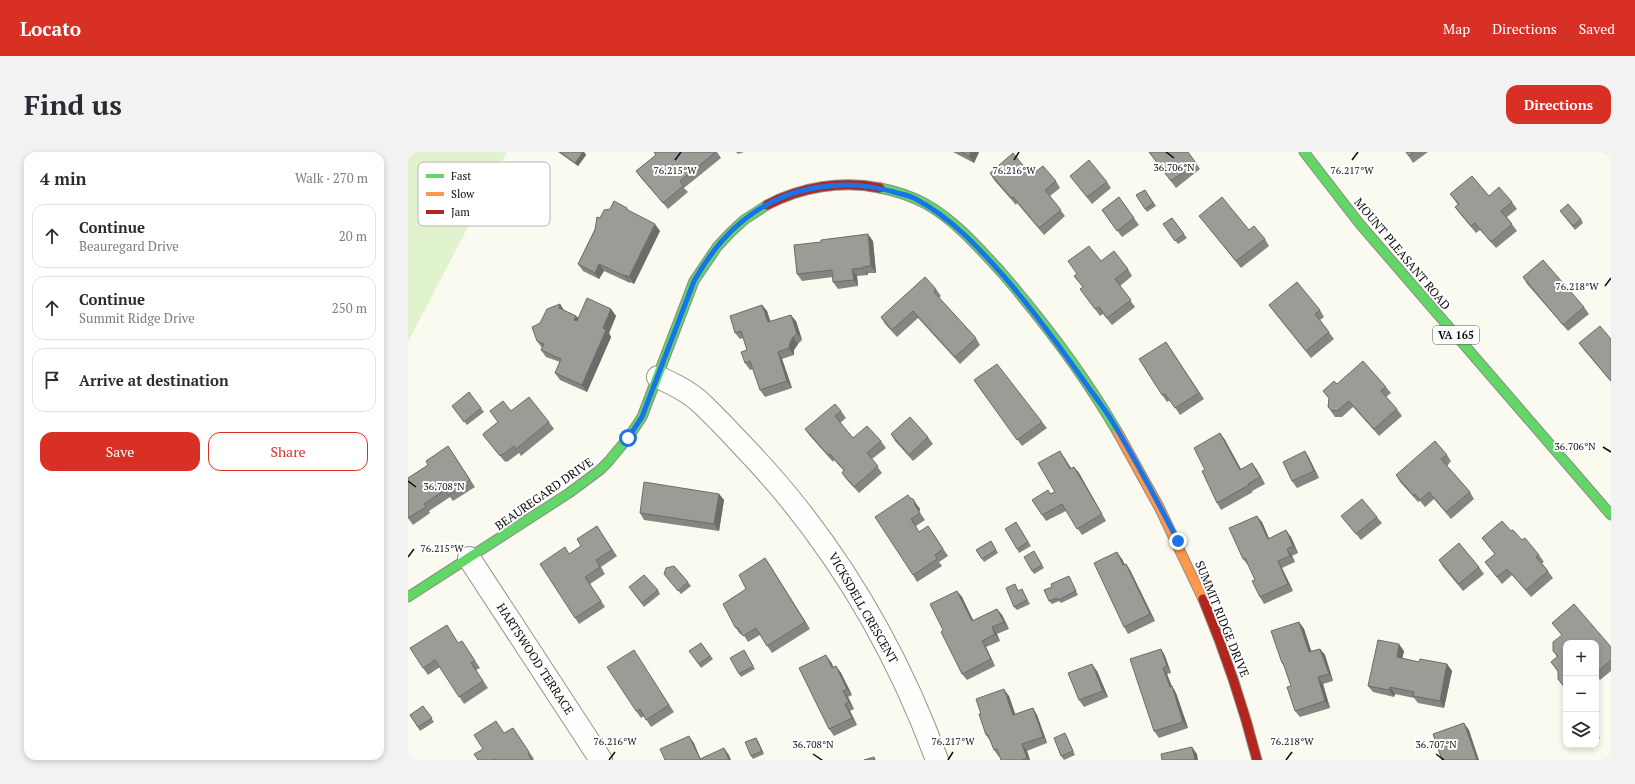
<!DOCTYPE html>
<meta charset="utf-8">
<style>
body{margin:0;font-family:"PT Serif",serif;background:#f2f2f3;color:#2b2b33}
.controls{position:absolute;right:12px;bottom:12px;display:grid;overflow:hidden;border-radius:8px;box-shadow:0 2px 6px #0003}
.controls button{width:36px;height:36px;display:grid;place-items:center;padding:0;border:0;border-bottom:1px solid #e1e1e2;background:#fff;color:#2b2b33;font:20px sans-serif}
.stop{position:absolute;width:12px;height:12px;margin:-9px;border:3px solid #1a73e8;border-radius:50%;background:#fff}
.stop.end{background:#1a73e8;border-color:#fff;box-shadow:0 1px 4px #0008}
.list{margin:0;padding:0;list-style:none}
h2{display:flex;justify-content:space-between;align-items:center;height:52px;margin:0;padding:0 16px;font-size:17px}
h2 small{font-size:13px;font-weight:400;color:#7c7c81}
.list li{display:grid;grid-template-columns:26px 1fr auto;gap:12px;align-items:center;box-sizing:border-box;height:64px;margin:0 8px 8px;padding:0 8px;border:1px solid #e1e1e2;border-radius:12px}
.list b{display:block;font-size:15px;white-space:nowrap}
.list p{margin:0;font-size:13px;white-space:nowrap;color:#7c7c81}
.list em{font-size:13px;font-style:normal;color:#7c7c81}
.actions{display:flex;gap:8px;padding:12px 16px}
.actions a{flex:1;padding:9px 0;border:1px solid #d93025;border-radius:12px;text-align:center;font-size:14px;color:#d93025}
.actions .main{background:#d93025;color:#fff}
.icon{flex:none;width:22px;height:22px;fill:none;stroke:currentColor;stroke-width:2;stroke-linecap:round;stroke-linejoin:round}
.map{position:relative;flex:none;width:1203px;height:608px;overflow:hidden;border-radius:12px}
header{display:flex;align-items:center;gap:24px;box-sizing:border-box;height:56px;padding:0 20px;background:#d93025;color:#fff}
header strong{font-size:19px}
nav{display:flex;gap:22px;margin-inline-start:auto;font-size:14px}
.intro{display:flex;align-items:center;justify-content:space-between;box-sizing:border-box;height:96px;padding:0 24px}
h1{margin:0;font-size:28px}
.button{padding:10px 18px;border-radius:12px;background:#d93025;color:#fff;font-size:14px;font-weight:700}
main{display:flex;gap:24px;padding:0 24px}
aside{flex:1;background:#fff;border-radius:12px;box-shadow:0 2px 6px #0003}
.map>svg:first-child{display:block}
.green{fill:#e1f2ce}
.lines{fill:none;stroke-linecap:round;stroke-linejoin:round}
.street-casing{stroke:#93938f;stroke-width:24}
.fast-casing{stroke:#8a8a85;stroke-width:11}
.slow-casing{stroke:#8a8a85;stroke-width:11}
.jam-casing{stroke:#8a8a85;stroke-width:11}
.street{stroke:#fefefd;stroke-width:22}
.fast{stroke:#63d668;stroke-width:9}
.slow{stroke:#ff974d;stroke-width:9}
.jam{stroke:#b3261e;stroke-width:9}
.wall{fill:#878581}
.shaded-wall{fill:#6e6c69}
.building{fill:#9d9b96;stroke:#6e6c69}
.route{stroke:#1a73e8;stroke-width:5}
.ticks{fill:none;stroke:#0c0c0c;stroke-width:1.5}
.labels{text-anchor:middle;stroke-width:4;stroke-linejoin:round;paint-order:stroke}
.shield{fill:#fff;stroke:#555;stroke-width:1}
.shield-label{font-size:11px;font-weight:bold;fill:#0c0c0c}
.street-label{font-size:12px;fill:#0c0c0c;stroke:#fff}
.key{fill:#fff;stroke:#b6b6b6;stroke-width:1}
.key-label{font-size:11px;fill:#0c0c0c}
.ticks-label{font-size:10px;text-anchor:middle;fill:#0c0c0c;stroke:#fff;stroke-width:4;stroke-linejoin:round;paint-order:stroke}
</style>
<header>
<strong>Locato</strong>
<nav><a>Map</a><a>Directions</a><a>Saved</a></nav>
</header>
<div class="intro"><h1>Find us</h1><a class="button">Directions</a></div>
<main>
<aside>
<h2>4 min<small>Walk · 270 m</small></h2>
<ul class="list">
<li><svg class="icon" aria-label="ahead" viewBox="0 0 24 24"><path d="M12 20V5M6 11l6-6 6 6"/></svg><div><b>Continue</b><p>Beauregard Drive</p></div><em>20 m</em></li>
<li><svg class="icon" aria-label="ahead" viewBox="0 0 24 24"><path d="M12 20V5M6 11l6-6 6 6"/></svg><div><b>Continue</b><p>Summit Ridge Drive</p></div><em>250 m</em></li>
<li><svg class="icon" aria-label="arrive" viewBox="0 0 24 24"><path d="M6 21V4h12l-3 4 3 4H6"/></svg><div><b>Arrive at destination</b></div></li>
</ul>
<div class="actions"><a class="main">Save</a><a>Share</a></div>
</aside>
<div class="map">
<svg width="1203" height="608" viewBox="0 0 1203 608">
<rect width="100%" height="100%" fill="#fafaf0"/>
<!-- green -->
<path class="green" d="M0,0H99L0,190Z"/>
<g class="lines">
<!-- street casing -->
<g class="street-casing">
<g id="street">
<path d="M250,225C265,232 282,240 294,252C308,265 321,279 334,293C421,383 486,491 529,608"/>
<path d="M61,406L193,608"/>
</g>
</g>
<!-- fast casing -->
<g class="fast-casing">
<g id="fast">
<path d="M896,0L951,71L1203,363"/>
<path d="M472,36C488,39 503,44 518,52C548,69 571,96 594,121C637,171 677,224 710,281"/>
<path d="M0,445L161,341L192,318L200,310L220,286L234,265L286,129L309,95L322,81L336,68L359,53"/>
</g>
</g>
<!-- slow casing -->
<g class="slow-casing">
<path id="slow" d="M710,281L751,355L795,447"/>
</g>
<!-- jam casing -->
<g class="jam-casing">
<g id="jam">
<path d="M359,53C393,35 434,28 472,36"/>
<path d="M795,447C817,500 835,553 849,608"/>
</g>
</g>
<!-- street -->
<use href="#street" class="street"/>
<!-- fast -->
<use href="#fast" class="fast"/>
<!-- slow -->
<use href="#slow" class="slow"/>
<!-- jam -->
<use href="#jam" class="jam"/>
</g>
<!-- wall -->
<g class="wall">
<path d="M150,0H176L178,3L170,14Z"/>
<path d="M246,0H309L313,6L276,36L280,40L260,57L233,26L228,19L248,3Z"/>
<path d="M328,0H336L330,2Z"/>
<path d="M545,0H571L566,11Z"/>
<path d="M741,0L788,11L792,17L768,36Z"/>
<path d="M998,0H1020L1005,11Z"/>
<path d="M582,21L623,23L648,29L652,36L642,44L657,64L636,83L609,51L608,53L586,28Z"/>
<path d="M662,24L699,30L703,36L684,52Z"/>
<path d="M737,38L748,54L739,60L728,43Z"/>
<path d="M1042,42L1081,44L1104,50L1109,57L1099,65L1109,79L1088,96L1072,78L1068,81L1052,62L1047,55L1050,53Z"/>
<path d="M711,45L731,73L714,85L694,58Z"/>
<path d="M219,56L221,59L252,79L226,132L222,130V131L196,119L191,127L175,119L170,112L192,66Z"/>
<path d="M1152,59L1173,67L1175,71L1167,78Z"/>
<path d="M791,64L841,78L857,87L861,94L833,116L796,70Z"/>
<path d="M764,66L779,86L770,92L755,72Z"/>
<path d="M465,89L468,121H460V123L449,124L450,134L430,137L425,130V125L394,129L389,122Z"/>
<path d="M693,109L720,117L724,124L712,134L727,155L704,173L695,162L692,164L672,137L675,135L666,124Z"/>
<path d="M1115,125L1176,155L1181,162L1160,179L1119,132Z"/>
<path d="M528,137L533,144L531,146L568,186L572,193L552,212L510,166L489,185L477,172L473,165Z"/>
<path d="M152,152L156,158L168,164L171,166L203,157L208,164L201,181L203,185L179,240L152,228L147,221L152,210L138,205L133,198L134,196L129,189Z"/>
<path d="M354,153L359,159L362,169H388L394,188L390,192L386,198V203L374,207L384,236L357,245L352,238L345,217L342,218L337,211L339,198L335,186L332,187L327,181Z"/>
<path d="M861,153L912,158L916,165L912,168L926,187L903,206L866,160Z"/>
<path d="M1203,187V230L1176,198L1171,191Z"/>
<path d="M762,196L796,247L772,263L762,248L759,250L754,243Z"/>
<path d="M566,228L634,270L639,276L614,294Z"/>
<path d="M929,232L978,235L983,241L978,245L989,257L994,264L971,284L945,255L934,265H927L920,255L921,247L915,239Z"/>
<path d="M44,254L73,256L76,260L59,273Z"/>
<path d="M82,259H103L141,270L146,277L113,304L111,301L99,310L98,309L97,310L75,283L90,270Z"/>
<path d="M433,259L438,266L432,271L445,286L473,289L478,296L464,307L474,321L451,341L438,327L434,321L436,319L426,308L425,310L402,284L397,277Z"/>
<path d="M812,281L817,288L833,317L844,311L849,318L857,332L844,339L845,340L813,358L809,351L797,318Z"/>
<path d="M483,282L520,285L525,292L505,309L487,289Z"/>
<path d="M40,294L67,335L45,349L42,345L21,359L22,361L5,373L0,366V326L20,313Z"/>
<path d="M897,299L901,306L911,326L889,336L884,329Z"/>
<path d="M1039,303L1043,309L1039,314L1062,340L1066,347L1043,367L1026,347L1017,355L1012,349L1010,350L992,330L988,323Z"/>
<path d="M656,305L663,316L666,315L671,321L698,369L674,383L658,359L638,369L634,363L643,342L647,340Z"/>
<path d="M311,342L316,348L311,379L236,368L232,361Z"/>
<path d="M502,346L512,357L511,360L517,368L508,374L511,380L525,381L540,404L531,410L534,414L509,430L505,423Z"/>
<path d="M933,364L969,365L974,371L953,388Z"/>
<path d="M608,370L623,394L611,401L609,397Z"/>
<path d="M854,370L861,386L883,385L890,401L884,404L887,410L874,416L885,439L856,452L852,445L847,428L841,413H840L835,407Z"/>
<path d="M189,374L209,404L193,415L197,422L182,432L197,455L171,472L167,466L157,395L161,402L173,394Z"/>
<path d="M1103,379L1131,403L1136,410L1134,411L1145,426L1123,445L1104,423L1094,432L1077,410L1087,402L1074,386Z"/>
<path d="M583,389L590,401L576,410L568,398Z"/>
<path d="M628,403L636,416L626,422L624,419Z"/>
<path d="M357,406L402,477L364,501L352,483L340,490L335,482H332L327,475L338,437Z"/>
<path d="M714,407L716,412H718L722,418L747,469L720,482L716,475Z"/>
<path d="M1031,408L1071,415L1076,422L1055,439L1035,415Z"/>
<path d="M256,422L280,430L283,434L273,442Z"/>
<path d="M663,428L670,443L653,451L651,449L644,452L641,449Z"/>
<path d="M609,436L610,439L614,437L622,452L609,458L606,455Z"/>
<path d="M223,438H250L252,442L236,455Z"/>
<path d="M549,439L554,445L565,469L589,457L594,463L601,477L589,482L592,489L578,495L587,514L559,528L554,522L535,478Z"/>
<path d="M891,470L896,477L903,499L912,497L917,503L925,529L915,532L922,556L892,565L887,559L883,534L877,516L874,511Z"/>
<path d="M1144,471L1203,495V519L1192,528L1188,523V491H1158V538L1150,527V520L1143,510L1149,505L1145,499L1154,483Z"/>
<path d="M54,489L72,516L68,518L80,536L56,552L32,515L20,523L15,516Z"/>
<path d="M293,491L305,507L293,516L281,499Z"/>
<path d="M753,497L757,504L763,521L759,522L764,534L768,541L780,576L751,586L746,579Z"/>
<path d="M336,498L347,517L333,525L331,522Z"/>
<path d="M996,499L994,507L1011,510L1039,512L1044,519L1036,556L1010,551L1006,546L987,542L986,545L965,540L960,534Z"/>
<path d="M230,505L266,560L243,575L236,564L233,566L228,559Z"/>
<path d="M423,510L426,516L428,514L433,521L444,543L440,545L446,557L442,559L449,573L426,584L421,577Z"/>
<path d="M689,519L700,545L676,555L671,548Z"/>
<path d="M601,544L607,562L625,556L629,563L639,591L619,599L622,608H593L591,604V605L586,598L583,590L578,583L573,562Z"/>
<path d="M15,554L26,570L12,579L2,563Z"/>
<path d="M105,576L126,607L125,608H70L97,581Z"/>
<path d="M1188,580L1192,586L1188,589Z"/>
<path d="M659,585L667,603L656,608L653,604Z"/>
<path d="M350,589L356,602L345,607L343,604Z"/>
</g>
<!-- shaded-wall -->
<g class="shaded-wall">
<path d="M175,0H176L178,3L170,14L167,11Z"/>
<path d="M563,0H571L566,11L561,4Z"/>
<path d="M247,72L252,79L226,132L221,125Z"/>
<path d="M460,82L465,89L468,121L463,114Z"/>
<path d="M191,112L196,119L191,127L187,121Z"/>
<path d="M455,115L460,121V123L456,116Z"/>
<path d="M444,117L449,124L450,134L446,128Z"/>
<path d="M218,123L222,130V131L217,124Z"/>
<path d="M152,152L156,159L151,156Z"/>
<path d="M354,153L359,159L365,177L360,170Z"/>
<path d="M203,157L208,164L201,181L203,185L179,240L174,233L195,176Z"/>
<path d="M383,163L388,169L394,188L389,182Z"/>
<path d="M168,164L173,170L166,168Z"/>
<path d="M385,185L390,192L386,198V203L381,196L382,191Z"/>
<path d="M370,200L374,207L384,236L379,229Z"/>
<path d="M812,281L817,288L837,325L832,318Z"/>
<path d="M652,299L656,305L667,323L662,317Z"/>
<path d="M897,299L901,306L911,326L906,319Z"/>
<path d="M844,311L849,318L857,332L852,325Z"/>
<path d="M666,315L671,321L698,369L694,362Z"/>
<path d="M311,342L316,348L311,379L306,372Z"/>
<path d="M507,350L512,357L511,360L517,368L507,353Z"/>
<path d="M849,364L854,370L864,394L860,387Z"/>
<path d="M878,378L883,385L890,401L885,394Z"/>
<path d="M879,397L884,404L887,410L882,404Z"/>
<path d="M709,400L714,407L720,419L715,413Z"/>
<path d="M357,406L362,413L402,477L397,470Z"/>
<path d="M870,409L874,416L885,439L880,432Z"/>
<path d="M718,412L722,418L747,469L742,462Z"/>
<path d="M549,439L554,445L569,476L564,469Z"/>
<path d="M589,457L594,463L601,477L596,470Z"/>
<path d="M891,470L896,477L906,507L901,500Z"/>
<path d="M584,475L589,482L592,489L587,482Z"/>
<path d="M574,489L578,495L587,514L583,507Z"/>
<path d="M991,492L996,499L993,512L989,505Z"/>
<path d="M753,497L757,504L763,521L759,514Z"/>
<path d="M912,497L917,503L925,529L921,522Z"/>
<path d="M418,503L423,510L429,523L424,516Z"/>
<path d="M684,512L689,519L700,545L695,539Z"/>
<path d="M1039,512L1044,519L1036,556L1032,549Z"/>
<path d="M428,514L433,521L444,543L439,537Z"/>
<path d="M755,516L759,522L766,542L764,534L768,541L780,576L775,570L762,535Z"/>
<path d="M910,525L915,532L922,556L917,549Z"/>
<path d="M982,535L987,542L986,545L981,538Z"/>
<path d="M596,537L601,544L610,570L605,563Z"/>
<path d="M435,539L440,545L446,557L441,550Z"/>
<path d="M437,552L442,559L449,573L444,566Z"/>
<path d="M625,556L629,563L639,591L635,585Z"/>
<path d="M1056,571L1061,578L1071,608H1069Z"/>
<path d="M281,584L286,591L293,608H292Z"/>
<path d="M348,586L350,589L356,602L354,599Z"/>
<path d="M614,592L619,599L622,608H620L619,606Z"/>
<path d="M784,595L789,602L790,608H787Z"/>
<path d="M316,596L321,603L323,608H321Z"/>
</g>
<!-- building -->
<g class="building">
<path d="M152,0H175L167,11Z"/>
<path d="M246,0H308L272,29L275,34L255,51L228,19L248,3Z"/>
<path d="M553,0H563L561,4Z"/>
<path d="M741,0H780L788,11L763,29Z"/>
<path d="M998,0H1006L1001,4Z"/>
<path d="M605,1L623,23L635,14L648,29L637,38L653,58L631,76L605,45L603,46L582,21Z"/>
<path d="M681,8L699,30L679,45L662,24Z"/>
<path d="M1064,24L1081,44L1091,35L1104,50L1093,59L1104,72L1083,90L1067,71L1063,74L1047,55L1051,52L1042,42Z"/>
<path d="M737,38L745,51L737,57L728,43Z"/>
<path d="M711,45L726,66L709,79L694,58Z"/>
<path d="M814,45L841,78L846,74L857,87L828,109L791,64Z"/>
<path d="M206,49L219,56L218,57L247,72L221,125L218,123L217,124L191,112L187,121L170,112L187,78L189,65L192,66L196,58L202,57Z"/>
<path d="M1160,52L1173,67L1165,74L1152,59Z"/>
<path d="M764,66L776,82L767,89L755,72Z"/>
<path d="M460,82L463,114L455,115L456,116L444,117L446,128L425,130L424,118L389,122L386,93L413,90V88Z"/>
<path d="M681,94L693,109L706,99L720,117L707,127L723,148L699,166L691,155L687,157L672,137L675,135L666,124L669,122L660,109Z"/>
<path d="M1135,108L1176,155L1155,173L1115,125Z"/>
<path d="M517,125L528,137L526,140L568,186L547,205L505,159L484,178L473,165Z"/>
<path d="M889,130L912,158L907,162L921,180L898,199L861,153Z"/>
<path d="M179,146L203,157L195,176L198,178L174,233L147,221L153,207L133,198L136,192L129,189L124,175L132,171L139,157L152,152L151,156L168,164L166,168L169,169Z"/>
<path d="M354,153L360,170L383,163L389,182L385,185L382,191L381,196L370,200L379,229L352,238L342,209L337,211L333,200L339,198L333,179L327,181L322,164Z"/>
<path d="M1192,174L1203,187V229L1171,191Z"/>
<path d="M758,190L791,241L767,256L757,242L754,243L731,207Z"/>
<path d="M955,209L978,235L973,239L989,257L966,277L941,249L929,259L923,258L920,255L921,246L915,239L926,229L929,232Z"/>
<path d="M589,212L634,270L609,288L566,228Z"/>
<path d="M61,240L73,256L56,270L44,254Z"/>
<path d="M121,245L141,270L108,297L106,294L94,303V302L92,304L75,283L76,281L90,270L82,259L95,249L103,259Z"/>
<path d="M427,252L433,259L427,264L445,286L459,274L473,289L459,301L470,314L446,335L434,321L436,318L422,302L420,303L397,277Z"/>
<path d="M502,265L520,285L501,303L483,282Z"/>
<path d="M812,281L832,318L844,311L852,325L840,332L841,333L809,351L794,319L797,318L786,296Z"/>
<path d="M1027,289L1039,303L1033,307L1062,340L1038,360L1021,340L1012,348L1007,342L1006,344L988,323Z"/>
<path d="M40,294L62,328L40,343L37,338L16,352L18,355L0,366V326L20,313L18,309Z"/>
<path d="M652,299L662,317L666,315L694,362L669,377L654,352L634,363L624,348L640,338L642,342L647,340L630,311Z"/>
<path d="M897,299L906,319L884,329L875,310Z"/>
<path d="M236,330L311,342L306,372L232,361Z"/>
<path d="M500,343L502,346L505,347L507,350V353L512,361L503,367L511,380L520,374L535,397L527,403L529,407L505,423L467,365Z"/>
<path d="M954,347L969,365L948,382L933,364Z"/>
<path d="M849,364L860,387L878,378L885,394L879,397L882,404L870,409L880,432L852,445L844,429L847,428L837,406L835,407L821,376Z"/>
<path d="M1094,369L1103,379L1105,378L1114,388L1117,386L1131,403L1128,405L1140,419L1118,438L1099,417L1089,425L1077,410L1087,402L1074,386Z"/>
<path d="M608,370L620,390L609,397L597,377Z"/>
<path d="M189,374L204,398L188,408L192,415L177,425L193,449L167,466L132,412L157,395L161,402L173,394L169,387Z"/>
<path d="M583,389L588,398L574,407L568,398Z"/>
<path d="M1051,391L1071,415L1051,432L1031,408Z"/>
<path d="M626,399L634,413L624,419L616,405Z"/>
<path d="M709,400L715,413L718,412L742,462L716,475L686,411Z"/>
<path d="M357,406L397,470L359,494L348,476L335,484L330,476L327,475L315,452L338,437L331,423Z"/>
<path d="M266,414L280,430L270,439L256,422L258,416Z"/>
<path d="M236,423L250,438L234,451L221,435Z"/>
<path d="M661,424L668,439L650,448L649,446L641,449L636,438L644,435L643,432Z"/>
<path d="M607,432L610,439L614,437L619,448L606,455L598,436Z"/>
<path d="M549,439L564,469L589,457L596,470L584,475L587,482L574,489L583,507L554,522L533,480L535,478L522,452Z"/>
<path d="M1166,452L1203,495V508L1188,521V491H1158V513L1157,518L1158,520V537L1150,527V519L1143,510L1150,504L1145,499V490L1154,483L1144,471Z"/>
<path d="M891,470L901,500L912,497L921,522L910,525L917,549L887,559L879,535L883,534L875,511H874L863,479Z"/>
<path d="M39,473L50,491L54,489L67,509L63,511L75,529L51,545L27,508L15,516L2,496Z"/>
<path d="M970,488L991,492L989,505L1011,510L1012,507L1039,512L1032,549L1005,544L1006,540L982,535L981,538L960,534Z"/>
<path d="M293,491L302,504L291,512L281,499Z"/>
<path d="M753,497L759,514L755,516L762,535L764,534L775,570L746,579L722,507Z"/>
<path d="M226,498L261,553L238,568L232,557L228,559L199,515Z"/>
<path d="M336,498L345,514L331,522L322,506Z"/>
<path d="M418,503L424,516L428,514L439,537L435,539L441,550L437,552L444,566L421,577L391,516Z"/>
<path d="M684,512L695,539L671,548L660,521Z"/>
<path d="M596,537L605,563L625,556L635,585L614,592L619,606L614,608H593L589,597L586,598L580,583H578L571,562H573L568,547Z"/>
<path d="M15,554L24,566L10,575L2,563Z"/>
<path d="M88,569L96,581L105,576L121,600L120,602L124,608H87L86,607L85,608H70L66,602L75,597L66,583Z"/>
<path d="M1056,571L1069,608H1034L1025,582Z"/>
<path d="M657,581L665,599L653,604L646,586Z"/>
<path d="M281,584L292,607L316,596L321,608H257L252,597Z"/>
<path d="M348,586L354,599L343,604L337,590Z"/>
<path d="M784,595L787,608H754L753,602Z"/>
<path d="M466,605L467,608H456Z"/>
</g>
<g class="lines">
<!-- route -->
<path class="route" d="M220,286L234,265L286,129C313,81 351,46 406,36C435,31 457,32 486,40C492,42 500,43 506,46C544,66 572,97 600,129C627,161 652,195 676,229C685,242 696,256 704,269C728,308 749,349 770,389"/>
</g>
<!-- ticks -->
<path class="ticks" d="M758,0L766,6M267,8L273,0M606,8L611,0M944,8L950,0M1197,134L1203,126M1195,295L1203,300M0,329L8,335M0,405L6,397M405,602L414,608M1028,602L1036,608M201,608L207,600M540,608L545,600M878,608L884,600"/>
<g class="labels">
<!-- shield labels -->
<rect class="shield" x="1025" y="174" width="46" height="18" rx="3"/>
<g class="shield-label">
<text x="1048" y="187">VA 165</text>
</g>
<!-- street labels -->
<g class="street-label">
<text transform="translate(994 102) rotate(50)" y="4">MOUNT PLEASANT ROAD</text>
<text transform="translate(136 342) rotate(-35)" y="4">BEAUREGARD DRIVE</text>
<text transform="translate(455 456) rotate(60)" y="4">VICKSDELL CRESCENT</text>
<text transform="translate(814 467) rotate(68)" y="4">SUMMIT RIDGE DRIVE</text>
<text transform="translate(127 507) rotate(57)" y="4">HARTSWOOD TERRACE</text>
</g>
</g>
<!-- legend -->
<rect x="10" y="10" width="132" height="64" rx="6" class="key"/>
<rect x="18" y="22" width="18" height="4" fill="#63d668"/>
<rect x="18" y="40" width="18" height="4" fill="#ff974d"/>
<rect x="18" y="58" width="18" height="4" fill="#b3261e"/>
<g class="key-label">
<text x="43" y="28">Fast</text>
<text x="43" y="46">Slow</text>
<text x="43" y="64">Jam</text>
</g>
<g class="ticks-label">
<text x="766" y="19">36.706°N</text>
<text x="267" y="22">76.215°W</text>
<text x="606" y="22">76.216°W</text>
<text x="944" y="22">76.217°W</text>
<text x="1169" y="138">76.218°W</text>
<text x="1167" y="298">36.706°N</text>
<text x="36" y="338">36.708°N</text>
<text x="34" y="400">76.215°W</text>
<text x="207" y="593">76.216°W</text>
<text x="545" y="593">76.217°W</text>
<text x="884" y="593">76.218°W</text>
<text x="405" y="596">36.708°N</text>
<text x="1028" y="596">36.707°N</text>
</g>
</svg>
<div class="controls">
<button>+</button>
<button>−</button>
<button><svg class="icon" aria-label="layers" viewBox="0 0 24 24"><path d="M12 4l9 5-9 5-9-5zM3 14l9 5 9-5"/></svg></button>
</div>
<div class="stop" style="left:220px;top:286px"></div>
<div class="stop end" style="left:770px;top:389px"></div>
</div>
</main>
